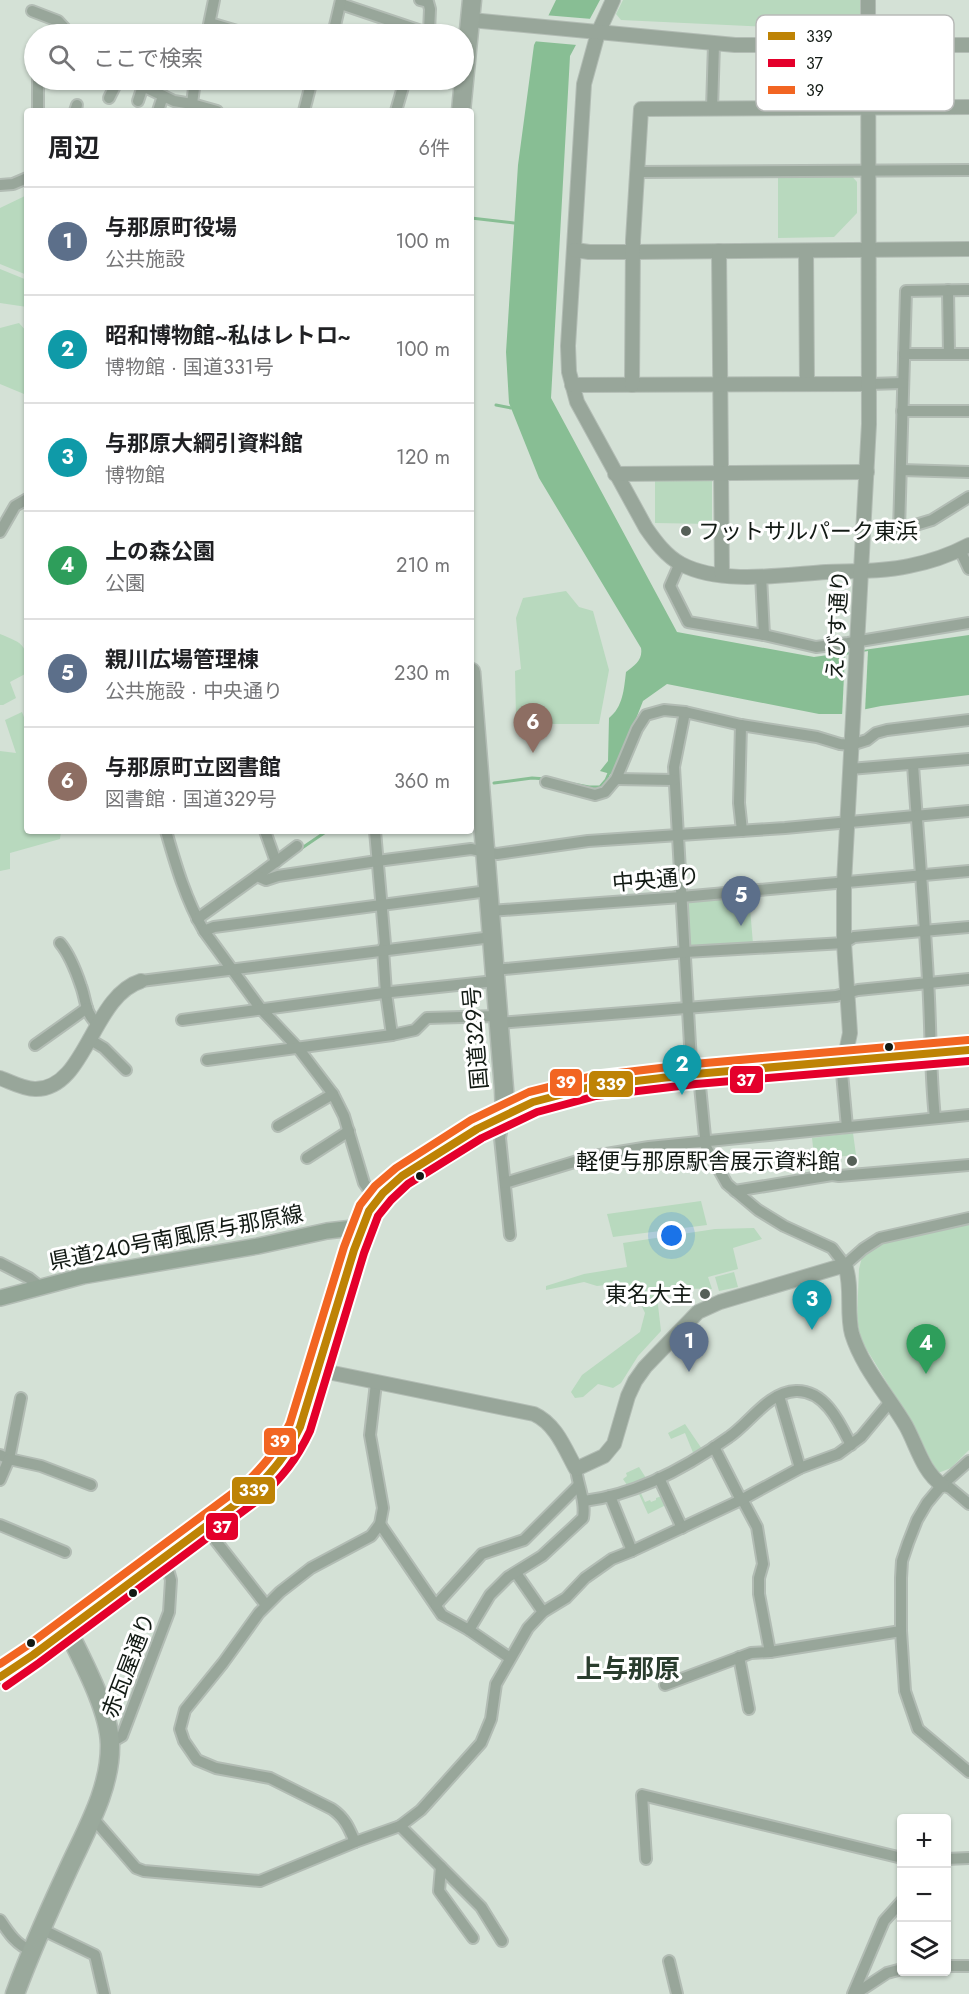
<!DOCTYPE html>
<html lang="ja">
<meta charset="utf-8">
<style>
body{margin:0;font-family:Jost,"Noto Sans JP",sans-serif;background:#f6f6f6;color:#202124}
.controls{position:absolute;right:18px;bottom:18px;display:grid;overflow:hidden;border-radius:6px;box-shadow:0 2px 4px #0004}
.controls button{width:54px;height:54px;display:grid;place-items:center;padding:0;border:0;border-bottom:2px solid #e0e0e0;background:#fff;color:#202124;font:30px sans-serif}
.you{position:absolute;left:672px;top:1236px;width:21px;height:21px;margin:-15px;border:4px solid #fff;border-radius:50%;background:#1a73e8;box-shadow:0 0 0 9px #1a73e833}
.badge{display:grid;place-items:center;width:39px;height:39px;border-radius:50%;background:#d93025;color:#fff;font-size:20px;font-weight:700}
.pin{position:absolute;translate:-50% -50px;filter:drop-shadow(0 2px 3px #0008)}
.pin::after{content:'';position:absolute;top:32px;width:21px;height:18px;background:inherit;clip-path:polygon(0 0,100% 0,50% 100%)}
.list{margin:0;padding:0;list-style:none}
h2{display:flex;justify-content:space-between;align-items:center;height:78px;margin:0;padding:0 24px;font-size:26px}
h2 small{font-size:20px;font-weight:400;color:#757577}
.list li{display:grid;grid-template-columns:39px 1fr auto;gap:18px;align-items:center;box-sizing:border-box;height:108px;padding:0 24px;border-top:2px solid #e0e0e0}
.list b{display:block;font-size:22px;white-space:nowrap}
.list p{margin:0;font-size:20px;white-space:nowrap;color:#757577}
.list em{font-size:20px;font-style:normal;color:#757577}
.icon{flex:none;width:33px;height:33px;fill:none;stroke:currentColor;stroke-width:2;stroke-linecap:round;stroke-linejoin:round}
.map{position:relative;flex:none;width:969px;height:1994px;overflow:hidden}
.search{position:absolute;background:#fff;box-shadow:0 2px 4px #0004;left:24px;top:24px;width:450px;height:66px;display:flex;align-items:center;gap:15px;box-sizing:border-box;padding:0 21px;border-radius:33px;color:#757577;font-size:22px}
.panel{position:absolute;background:#fff;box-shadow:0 2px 4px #0004;left:24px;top:108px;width:450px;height:726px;border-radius:6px}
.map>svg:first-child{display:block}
.green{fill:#b8d9be}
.water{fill:#88be94}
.pier{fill:#d4e1d6}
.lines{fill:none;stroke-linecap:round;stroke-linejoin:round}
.stream{stroke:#88be94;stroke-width:3}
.minor-casing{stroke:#b2bcb4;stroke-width:14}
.tertiary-casing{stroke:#b2bcb4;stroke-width:16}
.secondary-casing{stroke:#b2bcb4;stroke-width:18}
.primary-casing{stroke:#b2bcb4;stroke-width:21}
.trunk-casing{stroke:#b2bcb4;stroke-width:21}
.minor{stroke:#98a69a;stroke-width:10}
.tertiary{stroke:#98a69a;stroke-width:14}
.secondary{stroke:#93a596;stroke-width:15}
.primary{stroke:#9aa99c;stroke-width:18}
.trunk{stroke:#99a79b;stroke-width:18}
.bus-1-casing{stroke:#fff;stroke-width:12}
.bus-2-casing{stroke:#fff;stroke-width:12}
.bus-3-casing{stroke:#fff;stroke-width:12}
.bus-1{stroke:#be8305;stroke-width:8}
.bus-2{stroke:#e4002b;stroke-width:8}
.bus-3{stroke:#f26522;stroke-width:8}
.poi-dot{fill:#566058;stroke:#fff;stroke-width:2}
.bus-dot{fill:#121a14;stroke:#fff;stroke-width:2}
.labels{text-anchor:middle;stroke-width:6;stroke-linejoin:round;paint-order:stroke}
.poi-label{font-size:22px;fill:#121a14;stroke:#fff;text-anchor:end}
.street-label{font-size:22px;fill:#121a14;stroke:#fff}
.quarter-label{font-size:26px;font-weight:bold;fill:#2a3d2e;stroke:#fff}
.key{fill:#fff;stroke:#b8bab8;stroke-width:1.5}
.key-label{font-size:16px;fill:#121a14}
.line-badge{stroke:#fff;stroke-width:2}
.badge-label{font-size:16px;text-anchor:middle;font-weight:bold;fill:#fff}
</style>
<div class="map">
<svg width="969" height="1994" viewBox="0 0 969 1994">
<rect width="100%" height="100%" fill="#d4e1d6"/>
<!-- green -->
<g class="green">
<path d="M623,0H860V27L856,31L621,20L616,14Z"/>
<path d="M850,174L857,182V213L834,237L778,238V176Z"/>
<path d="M27,195V275L0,264V208Z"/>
<path d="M0,269L27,280V307L0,303Z"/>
<path d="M19,323L27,332V384L24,394L0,384V328Z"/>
<path d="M655,479H712V524L655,523Z"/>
<path d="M566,591L579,607L593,611L609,670L599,724H531L516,717L515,671L521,669L516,618L523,598Z"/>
<path d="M0,634C25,644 27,645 27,673L10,682L16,698L3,705H0Z"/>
<path d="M22,712L27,725V831H61L60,839L10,853V869L0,871V751L16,753L5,720Z"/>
<path d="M749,896L753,944L694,948L688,945L686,902Z"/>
<path d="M853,1133L856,1155L835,1157L836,1171L816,1173L812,1138Z"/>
<path d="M701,1201L707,1225L613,1237L607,1214Z"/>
<path d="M969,1223V1450L951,1468L938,1473L903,1409L861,1340L857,1320L859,1269L863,1253L882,1242Z"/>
<path d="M754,1228L762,1239L733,1248L738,1269L708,1277L712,1289L656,1288L661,1331L638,1356L621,1383L613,1388L598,1384L583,1397L575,1398L571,1392L582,1375L640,1332L645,1313L636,1294L622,1283L597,1286L584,1282L546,1290V1286L584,1274L627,1267L623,1243L715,1229Z"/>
<path d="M734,1272L738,1287L719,1291L715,1277Z"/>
<path d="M685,1424L702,1449L694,1455L685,1433L671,1439L668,1433Z"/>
<path d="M639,1467L646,1478L645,1480L629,1488L623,1479L627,1476L626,1473Z"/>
<path d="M640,1491L645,1502L650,1500L651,1502L656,1500V1498L665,1495L668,1504L648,1514L638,1492Z"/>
</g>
<!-- water -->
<path class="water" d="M556,0H600L570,56L551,398L677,632L814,657L969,635V695L881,706L842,714H819L667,684L643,701L614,775L600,771L608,761L609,718C623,707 624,689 626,672C635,665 643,660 641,648L539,478L509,403L506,352L518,165L534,45Z"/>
<!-- pier -->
<g class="pier">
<path d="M544,15L592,19L577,45L532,41Z"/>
<path d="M868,651L865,712L842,717L845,655Z"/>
</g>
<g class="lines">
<!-- stream -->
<g class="stream">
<path d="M471,218L514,223"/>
<path d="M496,405L511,408"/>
<path d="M494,783L532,778L546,779"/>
<path d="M573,784L589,787H600L606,780L609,773"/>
<path d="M299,850L327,831"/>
</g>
<!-- minor casing -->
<g class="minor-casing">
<g id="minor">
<path d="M420,0L428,2L430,9L429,32"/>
<path d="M341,4L421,31L445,34"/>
<path d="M32,11L58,21L70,34"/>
<path d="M210,23L247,34"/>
<path d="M207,34L214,0"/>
<path d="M333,34L341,0"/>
<path d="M38,80V111"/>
<path d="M130,80L174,101L192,104"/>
<path d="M195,80L192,104L217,111"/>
<path d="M109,98L118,80"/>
<path d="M138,101L143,86"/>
<path d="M712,109L714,44"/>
<path d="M75,111L77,105"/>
<path d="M158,111L163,96"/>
<path d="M304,111L312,80"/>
<path d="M396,111L405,80"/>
<path d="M637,172L969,170"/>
<path d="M0,185L13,184L27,178"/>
<path d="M948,290L949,354"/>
<path d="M969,290L906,291L899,530L932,520L969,497"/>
<path d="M904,354H969"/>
<path d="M869,384L903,383"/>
<path d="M902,411H969"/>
<path d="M901,470L969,472"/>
<path d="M0,532L15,506L27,499"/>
<path d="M960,550L969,569"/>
<path d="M680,563L670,586L688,622L764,635L816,647L848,643L969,623"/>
<path d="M761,576L764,635"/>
<path d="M685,712L674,767L691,1062L700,1086L706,1147L727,1184L758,1210L784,1226L832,1248L845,1265L863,1249L880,1238L969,1218"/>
<path d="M741,725L739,803L742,831"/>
<path d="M913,765C918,836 924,908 928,980C931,1026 930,1072 935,1118"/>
<path d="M850,769L969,759"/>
<path d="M616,779L674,780"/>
<path d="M546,782L595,795L605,792L616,779L637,729L646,715L664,710L685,712L741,725L817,737L840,744L851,745L867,740L876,733L887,730L969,720"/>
<path d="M166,831C176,866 186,900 204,931L261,1009L298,1048L333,1094L344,1116L364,1183L376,1200"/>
<path d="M265,831L276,862"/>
<path d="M375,831L385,944L383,949L386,993L392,1035"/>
<path d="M257,876L297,846"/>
<path d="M490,911L681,897L969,871"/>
<path d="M197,919L257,876L266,880L278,876L377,861L471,849L497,854L588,841L785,828L969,811"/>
<path d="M204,931L214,927L488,891"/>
<path d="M60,943C70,955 76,971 81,986C86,999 85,1015 98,1024"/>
<path d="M494,970L685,952L844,943L854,937L969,927"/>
<path d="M141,981L492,937"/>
<path d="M182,1020L391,992L495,981"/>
<path d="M499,1023L836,996L858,990L969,979"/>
<path d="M89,1039L104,1048L126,1070"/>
<path d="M35,1045L87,1008"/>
<path d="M207,1060L392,1035L415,1030L427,1018L498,1016"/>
<path d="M844,1062L842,1073L847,1127"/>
<path d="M504,1116L500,1138L510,1235"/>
<path d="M278,1126L333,1094"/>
<path d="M307,1158L349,1131"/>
<path d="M505,1183L594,1156L649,1147L969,1115"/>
<path d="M735,1191L832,1175L839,1176L969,1165"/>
<path d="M0,1263L29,1278L39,1286"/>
<path d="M779,1396L800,1468"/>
<path d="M714,1447L741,1500"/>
<path d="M0,1455L9,1459L21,1398"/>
<path d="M969,1461L942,1485L927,1503L917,1520L908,1543L902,1561L901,1578V1631L905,1691L918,1729L969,1772"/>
<path d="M659,1478L682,1528"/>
<path d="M0,1480L9,1459L41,1466L91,1485"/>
<path d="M942,1485L950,1488L969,1504"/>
<path d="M610,1496L632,1551"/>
<path d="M742,1499L757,1527L763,1564L759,1578V1594L770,1652L901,1631"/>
<path d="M584,1501C636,1495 687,1467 729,1437C750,1423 768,1392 796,1391C825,1390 840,1423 851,1445"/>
<path d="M380,1524L442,1615L469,1630L510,1658"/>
<path d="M0,1525L65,1552"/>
<path d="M205,1527L266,1605"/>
<path d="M516,1573L543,1612"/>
<path d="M436,1605L482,1554L524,1540L578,1486"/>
<path d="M469,1630L490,1595L508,1577L542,1556L583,1518C586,1501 578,1486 576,1469"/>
<path d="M739,1657L749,1709"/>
<path d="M665,1685L751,1653L770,1652"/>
<path d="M110,1743L122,1736L169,1612L171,1580L169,1573L160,1561"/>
<path d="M92,1817L136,1868L144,1871L260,1881L355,1842L400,1826L421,1810L481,1743L491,1719L496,1684L528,1628L543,1612L566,1598L585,1578L612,1559L632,1551L741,1500L800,1468L838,1454L861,1437L890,1402"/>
<path d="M400,1826L481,1907L502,1941"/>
<path d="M355,1842C349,1828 345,1818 332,1809L270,1778L216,1768L197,1760L184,1741L180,1729L185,1710L223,1663L259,1613L280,1592L311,1568L371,1536L380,1524L383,1508L370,1435L376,1383"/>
<path d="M646,1859L642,1795L902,1858"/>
<path d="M946,1859L969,1858"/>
<path d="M441,1867L439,1891L473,1938"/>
<path d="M0,1920C8,1932 17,1946 31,1950"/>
<path d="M41,1929L95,1955L104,1994"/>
<path d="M669,1961L677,1994"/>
<path d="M946,1966H969"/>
<path d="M853,1994L884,1921L902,1901"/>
<path d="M855,1994L887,1973L902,1969"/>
</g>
</g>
<!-- tertiary casing -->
<g class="tertiary-casing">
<g id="tertiary">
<path d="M613,0L598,33L584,84L568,346L569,372L577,402L646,528C655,541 666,556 681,564C721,585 782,575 826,572C853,571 882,572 909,566C929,562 950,555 969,545"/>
<path d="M471,20L735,45H969"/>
<path d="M575,250L589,252H633L969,249"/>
<path d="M719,251L722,575"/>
<path d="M806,251L807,384"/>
<path d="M572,385L869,384"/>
<path d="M632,385L633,240L641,109L969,107"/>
<path d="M615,474L867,472"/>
<path d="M844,1062L850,1033L844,943V883L869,424L868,0"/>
<path d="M0,1078C11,1082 23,1089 35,1089C86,1090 92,996 141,981"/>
<path d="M318,1370L534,1414C556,1424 565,1449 576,1469L604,1456L614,1444L628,1396L635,1381L645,1367L698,1312L720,1302L845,1265C853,1287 846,1312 852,1334C862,1367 889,1397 906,1426C917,1446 923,1472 942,1485"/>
</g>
</g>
<!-- secondary casing -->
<g class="secondary-casing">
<path id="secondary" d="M0,1298L83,1276L258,1246L327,1231L362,1227"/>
</g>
<!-- primary casing -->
<g class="primary-casing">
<path id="primary" d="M15,1994C30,1953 48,1913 67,1872C85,1832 111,1789 110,1744C109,1709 82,1660 67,1629"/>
</g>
<!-- trunk casing -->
<g class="trunk-casing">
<g id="trunk">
<path d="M461,111L472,0"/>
<path d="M471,672L504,1089L505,1115"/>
<path d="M0,1677L33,1655L252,1492L278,1466L290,1448L300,1427L354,1250L369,1211L383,1193L402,1176L477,1129L533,1102L594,1086L695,1074L969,1050"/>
</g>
</g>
<!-- minor -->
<use href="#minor" class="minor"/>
<!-- tertiary -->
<use href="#tertiary" class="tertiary"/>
<!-- secondary -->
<use href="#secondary" class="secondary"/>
<!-- primary -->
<use href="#primary" class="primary"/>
<!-- trunk -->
<use href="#trunk" class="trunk"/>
<!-- bus-1 casing -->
<g class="bus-1-casing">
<path id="bus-1" d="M0,1677L33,1655L252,1492C274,1470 286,1456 300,1427L354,1250L369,1211L383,1193L402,1176L477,1129L533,1102L594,1086L695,1074L969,1050"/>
</g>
<!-- bus-2 casing -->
<g class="bus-2-casing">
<path id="bus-2" d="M6,1686L39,1663L258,1500C282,1477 296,1461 310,1431L364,1253L378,1216L391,1200L408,1184L482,1138L537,1112L596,1096L696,1084L969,1061"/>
</g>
<!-- bus-3 casing -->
<g class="bus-3-casing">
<path id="bus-3" d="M0,1664L27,1646L245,1484C266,1463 277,1450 290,1423L344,1247L360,1205L375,1186L396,1168L471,1120L529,1092L593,1076L694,1064L968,1040"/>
</g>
<!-- bus-1 -->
<use href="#bus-1" class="bus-1"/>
<!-- bus-2 -->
<use href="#bus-2" class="bus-2"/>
<!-- bus-3 -->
<use href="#bus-3" class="bus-3"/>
</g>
<!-- markers -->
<g class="poi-dot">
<circle cx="686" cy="531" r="6"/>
<circle cx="852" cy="1161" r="6"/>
<circle cx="705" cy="1294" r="6"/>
</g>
<g class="bus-dot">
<circle cx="889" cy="1047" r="5"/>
<circle cx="420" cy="1176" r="5"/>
<circle cx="133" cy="1593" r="5"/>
<circle cx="31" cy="1643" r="5"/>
</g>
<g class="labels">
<!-- poi labels -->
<g class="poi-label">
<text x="698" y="539" text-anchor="start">フットサルパーク東浜</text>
<text x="840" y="1169">軽便与那原駅舎展示資料館</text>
<text x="693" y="1302">東名大主</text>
</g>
<!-- street labels -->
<g class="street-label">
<text transform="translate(837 625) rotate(-87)" y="8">えびす通り</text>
<text transform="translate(656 879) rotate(-5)" y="8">中央通り</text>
<text transform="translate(475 1038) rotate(-95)" y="8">国道329号</text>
<text transform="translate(176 1237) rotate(-11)" y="8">県道240号南風原与那原線</text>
<text transform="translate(128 1665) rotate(-69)" y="8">赤瓦屋通り</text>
</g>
<!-- quarter labels -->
<g class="quarter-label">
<text x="628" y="1678">上与那原</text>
</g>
</g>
<!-- legend -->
<rect x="756" y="15" width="198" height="96" rx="9" class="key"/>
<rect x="768" y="32" width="27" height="8" fill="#be8305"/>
<rect x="768" y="59" width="27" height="8" fill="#e4002b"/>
<rect x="768" y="86" width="27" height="8" fill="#f26522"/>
<g class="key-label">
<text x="806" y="42">339</text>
<text x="806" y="69">37</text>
<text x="806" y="96">39</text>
</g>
<g class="line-badge">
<rect x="729" y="1065" width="35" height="29" rx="6" fill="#e4002b"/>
<rect x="549" y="1068" width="34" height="29" rx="6" fill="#f26522"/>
<rect x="588" y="1070" width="46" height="28" rx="6" fill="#be8305"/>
<rect x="263" y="1427" width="34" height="29" rx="6" fill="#f26522"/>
<rect x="231" y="1476" width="45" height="29" rx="6" fill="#be8305"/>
<rect x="205" y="1512" width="34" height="29" rx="6" fill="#e4002b"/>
</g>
<g class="badge-label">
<text x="746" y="1086">37</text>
<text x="566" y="1088">39</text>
<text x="611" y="1090">339</text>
<text x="280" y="1447">39</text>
<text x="254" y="1496">339</text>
<text x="222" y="1533">37</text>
</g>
</svg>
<div class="controls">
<button>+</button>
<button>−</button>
<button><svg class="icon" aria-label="layers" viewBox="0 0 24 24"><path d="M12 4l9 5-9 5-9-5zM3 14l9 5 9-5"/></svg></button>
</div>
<div class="you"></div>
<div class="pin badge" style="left:689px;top:1372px;background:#5c6f8a">1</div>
<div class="pin badge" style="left:682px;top:1095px;background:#0f9aa8">2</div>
<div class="pin badge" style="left:812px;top:1330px;background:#0f9aa8">3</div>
<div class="pin badge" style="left:926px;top:1374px;background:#2e9e5b">4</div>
<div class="pin badge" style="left:741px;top:926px;background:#5c6f8a">5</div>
<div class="pin badge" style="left:533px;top:753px;background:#8d6e63">6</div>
<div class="search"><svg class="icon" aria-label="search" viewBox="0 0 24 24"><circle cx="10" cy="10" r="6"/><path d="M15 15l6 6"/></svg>ここで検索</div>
<section class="panel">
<h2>周辺<small>6件</small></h2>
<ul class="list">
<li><span class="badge" style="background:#5c6f8a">1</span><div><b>与那原町役場</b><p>公共施設</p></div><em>100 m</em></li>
<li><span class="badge" style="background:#0f9aa8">2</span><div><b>昭和博物館~私はレトロ~</b><p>博物館 · 国道331号</p></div><em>100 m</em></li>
<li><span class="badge" style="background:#0f9aa8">3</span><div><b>与那原大綱引資料館</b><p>博物館</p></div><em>120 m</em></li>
<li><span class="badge" style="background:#2e9e5b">4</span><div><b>上の森公園</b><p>公園</p></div><em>210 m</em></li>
<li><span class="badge" style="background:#5c6f8a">5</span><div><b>親川広場管理棟</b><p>公共施設 · 中央通り</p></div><em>230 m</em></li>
<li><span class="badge" style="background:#8d6e63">6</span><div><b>与那原町立図書館</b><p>図書館 · 国道329号</p></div><em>360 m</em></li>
</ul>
</section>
</div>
